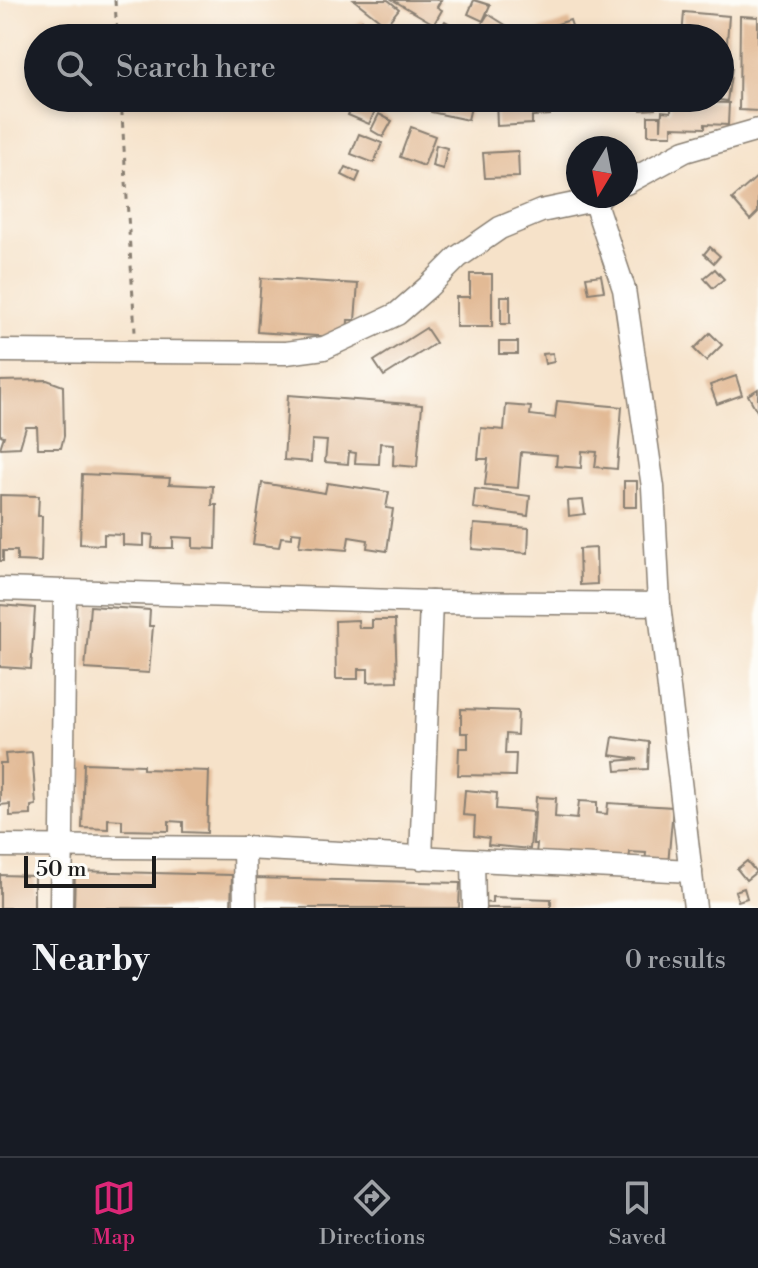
<!DOCTYPE html>
<style>
body{margin:0;font-family:"Libre Bodoni",serif;background:#242831;color:#f1f3f6}
.compass{position:absolute;left:566px;top:136px;width:72px;height:72px;border-radius:50%;background:#171b24;box-shadow:0 4px 12px #0003;rotate:190deg}
.scale{position:absolute;left:24px;bottom:20px;width:132px;box-sizing:border-box;padding-left:8px;border:4px solid #1c1c1c;border-top:0;font-size:22px;line-height:28px;white-space:nowrap;color:#1c1c1c;-webkit-text-stroke:6px #fdfcf7;paint-order:stroke}
.list{margin:0;padding:0;list-style:none}
h2{display:flex;justify-content:space-between;align-items:center;height:104px;margin:0;padding:0 32px;font-size:34px}
h2 small{font-size:26px;font-weight:400;color:#9ea1a6}
.icon{flex:none;width:44px;height:44px;fill:none;stroke:currentColor;stroke-width:2;stroke-linecap:round;stroke-linejoin:round}
.map{position:relative;flex:none;width:758px;height:908px;overflow:hidden}
.search{position:absolute;background:#171b24;box-shadow:0 4px 12px #0003;left:24px;right:24px;top:24px;height:88px;display:flex;align-items:center;gap:20px;box-sizing:border-box;padding:0 28px;border-radius:44px;color:#9ea1a6;font-size:30px}
.sheet{height:248px;background:#171b24}
nav{display:flex;justify-content:space-around;align-items:center;box-sizing:border-box;height:112px;border-top:2px solid #363941;background:#171b24;font-size:22px;color:#9ea1a6}
nav a{display:grid;justify-items:center;gap:4px}
nav .on{color:#db2777}
.map>svg:first-child{display:block}
.building{fill:#e2ba95}
.lines{fill:none;stroke-linecap:round;stroke-linejoin:round}
.minor-casing{stroke:#897f72;stroke-width:25}
.path{stroke:#897f72;stroke-width:3;stroke-dasharray:6 6;stroke-linecap:butt}
.minor{stroke:#fff;stroke-width:22}
</style>
<div class="map">
<svg width="758" height="908" viewBox="0 0 758 908">
<rect width="100%" height="100%" fill="#fdfcf7"/>
<filter id="ink" filterUnits="userSpaceOnUse"><feTurbulence type="fractalNoise" baseFrequency=".0125" numOctaves="2"/><feDisplacementMap in="SourceGraphic" scale="16" xChannelSelector="R" yChannelSelector="G"/><feConvolveMatrix kernelMatrix="1 2 1 2 8 2 1 2 1" color-interpolation-filters="sRGB"/></filter>
<filter id="wash" filterUnits="userSpaceOnUse"><feTurbulence type="fractalNoise" baseFrequency=".006" numOctaves="4" result="noise"/><feDisplacementMap in="SourceGraphic" scale="32" xChannelSelector="R" yChannelSelector="G"/><feGaussianBlur stdDeviation="1.8" result="paint"/><feColorMatrix in="noise" values="0 0 0 0 0 0 0 0 0 0 0 0 0 0 0 0 0 1.4 0 .05"/><feComposite in="paint" operator="in"/></filter>
<g filter="url(#wash)">
<rect width="100%" height="100%" fill="#f6e2c9"/>
<g id="blocks">
<!-- building -->
<g class="building">
<path d="M354,0H388L399,9L386,25Z"/>
<path d="M393,0H441L437,7L442,10L434,24Z"/>
<path d="M474,0L490,5L483,21L468,14Z"/>
<path d="M684,12L729,16L726,54L720,53V38H682Z"/>
<path d="M488,14L512,29L506,38H473Z"/>
<path d="M740,16L758,17V111L739,110Z"/>
<path d="M362,20L375,36L373,38H352L347,31Z"/>
<path d="M570,20L576,38H534L532,32Z"/>
<path d="M445,21L471,36L470,38H435Z"/>
<path d="M720,67L732,68L727,101L720,100Z"/>
<path d="M356,98L380,100L369,124L348,115Z"/>
<path d="M434,98H473L468,120L431,112Z"/>
<path d="M496,98H549L550,115L532,116V124L497,126Z"/>
<path d="M571,98H631V106L572,110Z"/>
<path d="M640,98H654L655,109L641,110Z"/>
<path d="M671,101L729,103L728,125L705,124V128L672,127V135H648V116H661V129L662,111L671,112Z"/>
<path d="M379,114L392,121L383,137L371,130Z"/>
<path d="M411,127L435,136L424,166L400,157Z"/>
<path d="M359,134L382,143L374,163L351,154Z"/>
<path d="M436,145L447,148L443,169L432,166Z"/>
<path d="M518,151L519,177L485,178L483,153Z"/>
<path d="M346,167L360,173L356,182L342,175Z"/>
<path d="M758,176V212L750,220L732,199Z"/>
<path d="M710,247L720,256L714,263L704,254Z"/>
<path d="M715,269L724,279L713,288L704,278Z"/>
<path d="M470,274H492V327H456V297H470Z"/>
<path d="M601,275L604,291L589,293L586,277Z"/>
<path d="M261,278L358,284L355,320H348L347,338L257,332Z"/>
<rect x="501" y="296" width="9" height="28"/>
<path d="M426,328L436,343L384,376L374,361Z"/>
<path d="M710,333L722,345L706,361L694,349Z"/>
<rect x="499" y="342" width="19" height="12"/>
<path d="M553,353L554,362L545,364L543,354Z"/>
<path d="M736,376L742,395L717,404L710,385Z"/>
<path d="M47,380L63,386L64,436L61,448H38L37,427H26L20,447L0,448L4,436L0,435V381Z"/>
<path d="M758,389V413L748,395Z"/>
<path d="M288,395L422,405L417,467L393,465L394,444L380,443L379,464L355,463L356,453L349,452L348,464L325,462L327,441L312,440L311,462L284,460Z"/>
<path d="M557,401L622,407L617,469L595,467L597,452L582,451L581,468L556,466L557,455L521,452L518,488L485,485L488,459H478L481,428L504,430L506,405L531,407L530,415L555,418Z"/>
<path d="M82,474L170,478L169,484L213,486L212,505H217L216,549L193,548V538L173,537V548H152L153,535L144,534V546L123,545V535L104,534V545L80,544Z"/>
<rect x="624" y="481" width="13" height="26"/>
<path d="M262,483L325,493L327,483L389,492L386,508L393,509L387,551L367,548L368,540L349,537L347,550L299,546L301,533L292,532V538L281,537L279,547L253,544Z"/>
<path d="M475,489L530,496L528,516L473,508Z"/>
<path d="M0,495L39,496L38,516H42L41,562L17,561V551H3V561H0Z"/>
<path d="M583,500L585,514L569,516L568,501Z"/>
<path d="M474,524L529,528L528,553L472,549Z"/>
<path d="M596,548L597,584L580,585L579,549Z"/>
<path d="M0,605L35,608L31,669L0,667Z"/>
<path d="M90,606L150,610L149,626H153L149,673L85,669Z"/>
<path d="M358,620L359,628H372V620H395L397,681L368,682V669H358V679H336L335,621Z"/>
<path d="M461,709L518,711L517,735L506,734L505,754H516L515,776L458,775L459,748H468V733H461Z"/>
<path d="M613,737L649,742L648,769L616,771L615,761L638,759L610,755Z"/>
<path d="M32,752L36,805L31,806V815L10,816V804L0,805V763H6L5,754Z"/>
<path d="M84,763L143,765V769L209,771L207,833L183,832V822L169,821V831L122,830V820L108,819V829L82,828Z"/>
<path d="M465,790L497,793L496,809L533,812L530,849L488,845L489,838L474,836L475,816L463,815Z"/>
<path d="M536,797L556,798L555,817L577,819L579,801L597,802V813L607,814L608,803L673,807L668,865L645,863L646,853L630,852L629,862L536,854L537,844H533Z"/>
<path d="M747,861L756,872L746,880L737,869Z"/>
<path d="M75,871L232,875L231,908H74Z"/>
<path d="M0,875L34,876V908H0Z"/>
<path d="M253,878L460,883L459,908H253Z"/>
<path d="M744,888L747,898L738,901L735,891Z"/>
<path d="M492,897L551,899V908H480V902L492,903Z"/>
</g>
</g>
</g>
<g filter="url(#ink)">
<use href="#blocks" fill-opacity="0" stroke="#897f72" stroke-width="2"/>
<g class="lines">
<!-- minor casing -->
<g class="minor-casing">
<g id="minor">
<path d="M626,183L685,151L758,130"/>
<path d="M594,200L624,289L653,487L659,604L695,908"/>
<path d="M0,351L286,353L324,348L397,314L428,287L458,257L500,228L541,211L594,200L602,196"/>
<path d="M0,589L431,602L659,604"/>
<path d="M0,846L244,848L691,871"/>
<path d="M244,848L245,908"/>
<path d="M421,858L431,602"/>
<path d="M473,860L474,908"/>
<path d="M61,908L65,592"/>
</g>
</g>
<!-- path -->
<g class="path">
<path d="M115,0L117,38"/>
<path d="M121,98L135,332"/>
</g>
<!-- minor -->
<use href="#minor" class="minor"/>
</g>
</g>
</svg>
<svg class="compass" viewBox="-18 -18 36 36"><path d="M0-13l5 13h-10z" fill="#e53935"/><path d="M0 13l5-13h-10z" fill="#9ea1a6"/></svg>
<div class="scale">50 m</div>
<div class="search"><svg class="icon" aria-label="search" viewBox="0 0 24 24"><circle cx="10" cy="10" r="6"/><path d="M15 15l6 6"/></svg>Search here</div>
</div>
<section class="sheet">
<h2>Nearby<small>0 results</small></h2>
<ul class="list">
</ul>
</section>
<nav>
<a class="on"><svg class="icon" aria-label="map" viewBox="0 0 24 24"><path d="M3 6l6-2 6 2 6-2v14l-6 2-6-2-6 2zM9 4v14M15 6v14"/></svg>Map</a>
<a><svg class="icon" aria-label="directions" viewBox="0 0 24 24"><path d="M12 3l9 9-9 9-9-9zM9 14v-3h6M13 9l2 2-2 2"/></svg>Directions</a>
<a><svg class="icon" aria-label="saved" viewBox="0 0 24 24"><path d="M7 4h10v16l-5-4-5 4z"/></svg>Saved</a>
</nav>
